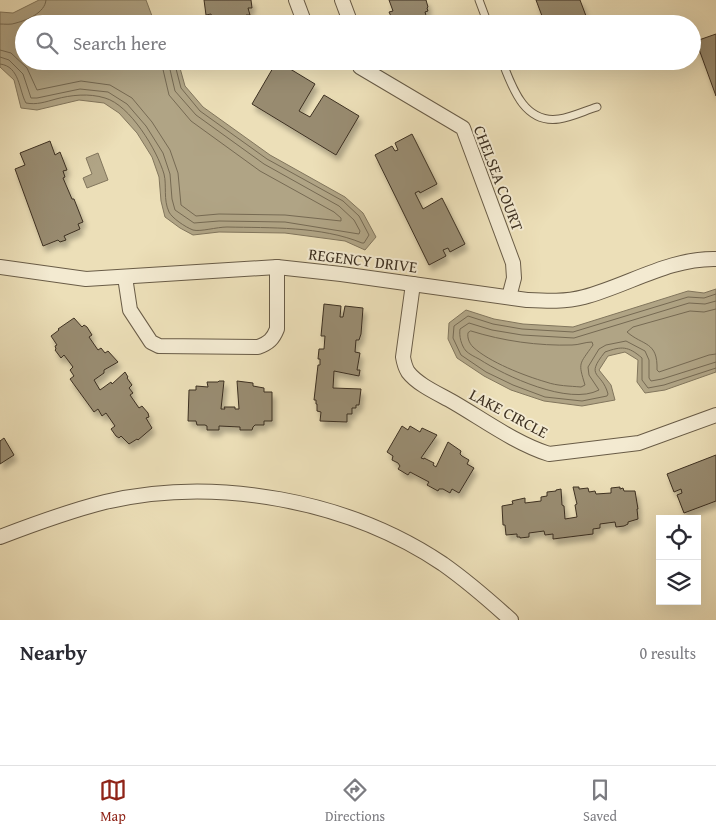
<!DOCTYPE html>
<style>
body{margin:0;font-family:"Gentium Book Plus",serif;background:#f7f7f7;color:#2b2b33}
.controls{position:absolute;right:15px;bottom:15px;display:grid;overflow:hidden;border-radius:0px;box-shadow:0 5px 20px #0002}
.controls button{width:45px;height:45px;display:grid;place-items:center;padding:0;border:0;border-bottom:1px solid #e1e1e2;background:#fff;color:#2b2b33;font:25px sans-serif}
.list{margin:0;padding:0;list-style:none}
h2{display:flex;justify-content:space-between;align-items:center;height:65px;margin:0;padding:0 20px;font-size:21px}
h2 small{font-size:16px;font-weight:400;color:#7c7c81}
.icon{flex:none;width:28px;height:28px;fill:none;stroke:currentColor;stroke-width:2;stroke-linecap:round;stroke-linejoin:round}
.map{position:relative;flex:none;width:716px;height:620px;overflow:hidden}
.search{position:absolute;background:#fff;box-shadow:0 5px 20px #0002;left:15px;right:15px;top:15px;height:55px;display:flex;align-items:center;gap:12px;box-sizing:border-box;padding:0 18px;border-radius:28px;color:#7c7c81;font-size:19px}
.sheet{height:145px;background:#fff}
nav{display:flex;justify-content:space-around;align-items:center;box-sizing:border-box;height:70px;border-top:1px solid #e1e1e2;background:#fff;font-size:14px;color:#7c7c81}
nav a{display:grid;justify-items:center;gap:2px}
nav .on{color:#8f2418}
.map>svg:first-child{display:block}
.water{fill:#b0a485;stroke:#82765d}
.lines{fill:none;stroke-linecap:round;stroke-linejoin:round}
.shore{stroke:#766a53;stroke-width:1}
.building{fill:#988b70;stroke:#3d3021;filter:url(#shadow)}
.service-casing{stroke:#695c47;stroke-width:9}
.minor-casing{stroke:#695c47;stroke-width:16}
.service{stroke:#f3ead1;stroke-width:7}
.minor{stroke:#f3ead1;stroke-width:14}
.labels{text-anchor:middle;stroke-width:4;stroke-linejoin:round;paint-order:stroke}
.street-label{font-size:16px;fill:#3d3021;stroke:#f3ead1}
</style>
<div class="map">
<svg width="716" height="620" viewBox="0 0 716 620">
<defs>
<filter id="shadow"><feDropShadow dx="3" dy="5.5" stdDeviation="2.5" flood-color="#0004"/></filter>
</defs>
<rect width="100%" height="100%" fill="#ecdfb8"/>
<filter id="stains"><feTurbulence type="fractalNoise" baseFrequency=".004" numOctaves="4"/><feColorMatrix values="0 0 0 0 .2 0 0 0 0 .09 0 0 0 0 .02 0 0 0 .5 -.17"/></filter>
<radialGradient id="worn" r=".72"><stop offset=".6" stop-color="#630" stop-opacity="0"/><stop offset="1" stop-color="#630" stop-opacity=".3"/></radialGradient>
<!-- water -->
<g class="water">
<path d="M39,0H146L155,24H24V61H178L185,86L203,107L270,155L345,197L363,213L376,237L365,250L345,241L285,233L219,232L193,235L180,228L165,217L161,201L159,177L152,157L137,133L119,113L104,103L79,100L37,110L21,108L14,80L0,67V12L13,13Z"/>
<path d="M98,153L108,180L87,188L83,178L92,174L86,158Z"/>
<path d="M716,289V372L665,390L645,393L637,382L638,360L625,352L608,356L599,370L611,385L615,400L582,406L544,401L511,390L484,376L457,358L448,339L449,323L466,310L494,319L523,324L573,327L688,291L704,293Z"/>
</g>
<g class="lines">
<!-- shore -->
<g class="shore">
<path d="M0,24C5,24 11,25 16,23C27,20 45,13 46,0"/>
<path d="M0,50L11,53L27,68L37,90L81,81L110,85L132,98L152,122L170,150L178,173L181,205L196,216L219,214L285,215L341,221V218L334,212L260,171L191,121L169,95L161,61"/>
<path d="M0,57L9,60L23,74L31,98H37L80,89L108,92L127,104L146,126L163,153L170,174L172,199L175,210L194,223L219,221L285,222L359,234L360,231L354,220L339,206L264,164L196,115L175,91L168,61"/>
<path d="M0,64C20,66 19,91 26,103C37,105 45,102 56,99C71,95 89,93 105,98C130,105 157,150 164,174C167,186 163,199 169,212C172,218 185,227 193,230C200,232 217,227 227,227C270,228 321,226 362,243H364L369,235L359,216L343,201L267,159L200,111L181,88L174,61"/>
<path d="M716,294L704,298L688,297L573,332L522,329L493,324L468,316L454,326L453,338L461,355L486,372L513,385L545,397L582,401L607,396L608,394C602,371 584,378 605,352C622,346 628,346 642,358V380L648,388L664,385L716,368"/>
<path d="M716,301L705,304L689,303L574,338L522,335L492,330L469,323L460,329C459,336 461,345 466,351C469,354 475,357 479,359C505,376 569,406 599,390L589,375L588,367L599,349L606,345L626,341L645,351L649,360V378L651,381L662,379L716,362"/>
<path d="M716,309L704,312L690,311L633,327L627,332C643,346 658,341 657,370L659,372L709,355L716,354"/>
<path d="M471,331C503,341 538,346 572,345C579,345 585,342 592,342L593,345C579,365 578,362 585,385L581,387C570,386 557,386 546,382C525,376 489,362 473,347C469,343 467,337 468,333Z"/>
</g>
</g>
<!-- building -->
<g class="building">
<path d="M204,0H251L252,8H248L250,15H246L248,24H217L216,21L213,22L211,14L206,15Z"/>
<path d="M389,0H426L428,7L427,8L428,11L425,12L428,22L424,24L394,23L389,12L393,11Z"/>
<path d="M536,0H580L589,24H545Z"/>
<path d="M716,34V96L696,41Z"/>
<path d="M277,61L315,84L299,111L310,117L324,95L359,116L336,155L252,104Z"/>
<path d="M412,134L437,184L420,193L419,191L415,193L423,209L442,198L465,244L450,252L448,248L443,250L446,256L429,265L375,155L392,146L395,151L398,150L395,143Z"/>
<path d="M50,141L55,155L60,152L67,170L63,171L65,177L63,178L72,199H74L83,222L78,224L80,229L64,236L66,240L60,242L58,240L43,246L15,169L25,165L20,153Z"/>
<path d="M324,304L341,306L340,317H343L345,306L363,308L361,334L359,340H356L355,352L360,353L357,370H360L359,376L334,371L333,388L361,389L359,405H356V408H352V414H347V422L320,421L321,412L317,411V404H316V400H314L318,365H320V359H318L319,349H324L325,336H321Z"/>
<path d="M74,318L82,327L84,325L87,327L92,335L89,337L98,350L101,348L105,353L108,351L118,362L104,370V373L94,380L100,390L111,382L112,384L125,372L128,377L127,378L132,385L129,388L133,393L130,395L139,408L142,406L148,413L149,417L146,418L152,428L138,440L137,439L129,444L121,436L119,438L116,436L111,429L115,426L106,413L102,416L98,409L94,412L70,379L74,376L70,370L73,367L64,355L61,358L55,350L56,349L55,346L57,345L51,336L59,330L58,329Z"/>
<path d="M219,381H224L221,409H225L224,407H235V409H239L237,381L253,383V386L264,388V392H272V421H264V425H255L253,427L252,430H240V427L219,426V430H207V426L205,425H197L196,421H188L189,390H196V386L208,387L207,382H218Z"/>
<path d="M402,426L408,430L410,426L420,432L422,428L437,435L421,458L424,459V458L434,463L433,465L436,467L448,442L461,451L460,454L462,456L469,460L467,464L474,468L459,493L452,489L450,493L443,489H439L438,491L427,485L429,482L410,472L408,475L398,469L400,466L398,463L392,460L393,456L387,452Z"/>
<path d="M4,438L14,455L0,464V441Z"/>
<path d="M716,455V501L684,513L677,495L682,493L681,489L674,492L667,474Z"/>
<path d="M573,487H579V489L588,488L589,492L595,491L596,494L611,493V488L620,487V489L623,488L624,491H635L638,509H637L638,519L628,522V524L624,526L616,527L615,522L600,524V528L593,529V534L553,539V534L545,535L544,531L529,533V537L520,538V537H517V534L506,535L505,525H503L502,506L513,504L512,501L516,500L525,498V503L541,501V497L547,496V492L556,491V490L561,489L562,505L564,506L565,519L577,517L575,505L577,504Z"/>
</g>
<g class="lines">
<!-- service casing -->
<g class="service-casing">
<g id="service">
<path d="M479,0L488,24"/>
<path d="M502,61C512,87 524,124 559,119C572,117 584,111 597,107"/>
</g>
</g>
<!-- minor casing -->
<g class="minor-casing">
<g id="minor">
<path d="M296,0L305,24"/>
<path d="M342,0L351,24"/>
<path d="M360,67L463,128L513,263L514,278L509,297"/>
<path d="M0,267L86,279L277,267L341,274L527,300C547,301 565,302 584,297C629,285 669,258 716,259"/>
<path d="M125,277L130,310L151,342L159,346L258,347C269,343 273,339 277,329V267"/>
<path d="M413,284L403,357C404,363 405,367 408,372C418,385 439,394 453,402C484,420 515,443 549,454L639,443L716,415"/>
<path d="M0,537C34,524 69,511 105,502C216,476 348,500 443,564C467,581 489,600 511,620"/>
</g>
</g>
<!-- service -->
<use href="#service" class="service"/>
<!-- minor -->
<use href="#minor" class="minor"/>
</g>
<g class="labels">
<!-- street labels -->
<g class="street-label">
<text transform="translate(499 178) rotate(69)" y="6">CHELSEA COURT</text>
<text transform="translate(363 260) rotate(7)" y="6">REGENCY DRIVE</text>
<text transform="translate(509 413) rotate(28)" y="6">LAKE CIRCLE</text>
</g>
</g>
<rect width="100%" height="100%" filter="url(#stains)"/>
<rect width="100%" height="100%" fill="url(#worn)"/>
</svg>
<div class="controls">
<button><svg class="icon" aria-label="locate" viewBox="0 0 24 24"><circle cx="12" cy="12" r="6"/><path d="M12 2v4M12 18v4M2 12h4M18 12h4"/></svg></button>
<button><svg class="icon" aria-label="layers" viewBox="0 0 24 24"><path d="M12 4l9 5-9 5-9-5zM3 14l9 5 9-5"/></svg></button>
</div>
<div class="search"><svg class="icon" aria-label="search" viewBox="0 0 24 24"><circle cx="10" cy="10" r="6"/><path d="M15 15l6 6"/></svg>Search here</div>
</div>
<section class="sheet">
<h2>Nearby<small>0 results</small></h2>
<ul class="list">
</ul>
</section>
<nav>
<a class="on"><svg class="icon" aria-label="map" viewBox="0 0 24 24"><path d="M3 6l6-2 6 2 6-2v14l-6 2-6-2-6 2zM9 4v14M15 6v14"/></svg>Map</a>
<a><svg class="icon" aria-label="directions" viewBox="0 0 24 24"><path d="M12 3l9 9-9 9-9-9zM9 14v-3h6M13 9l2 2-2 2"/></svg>Directions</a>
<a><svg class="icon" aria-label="saved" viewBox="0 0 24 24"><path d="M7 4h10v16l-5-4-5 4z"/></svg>Saved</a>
</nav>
